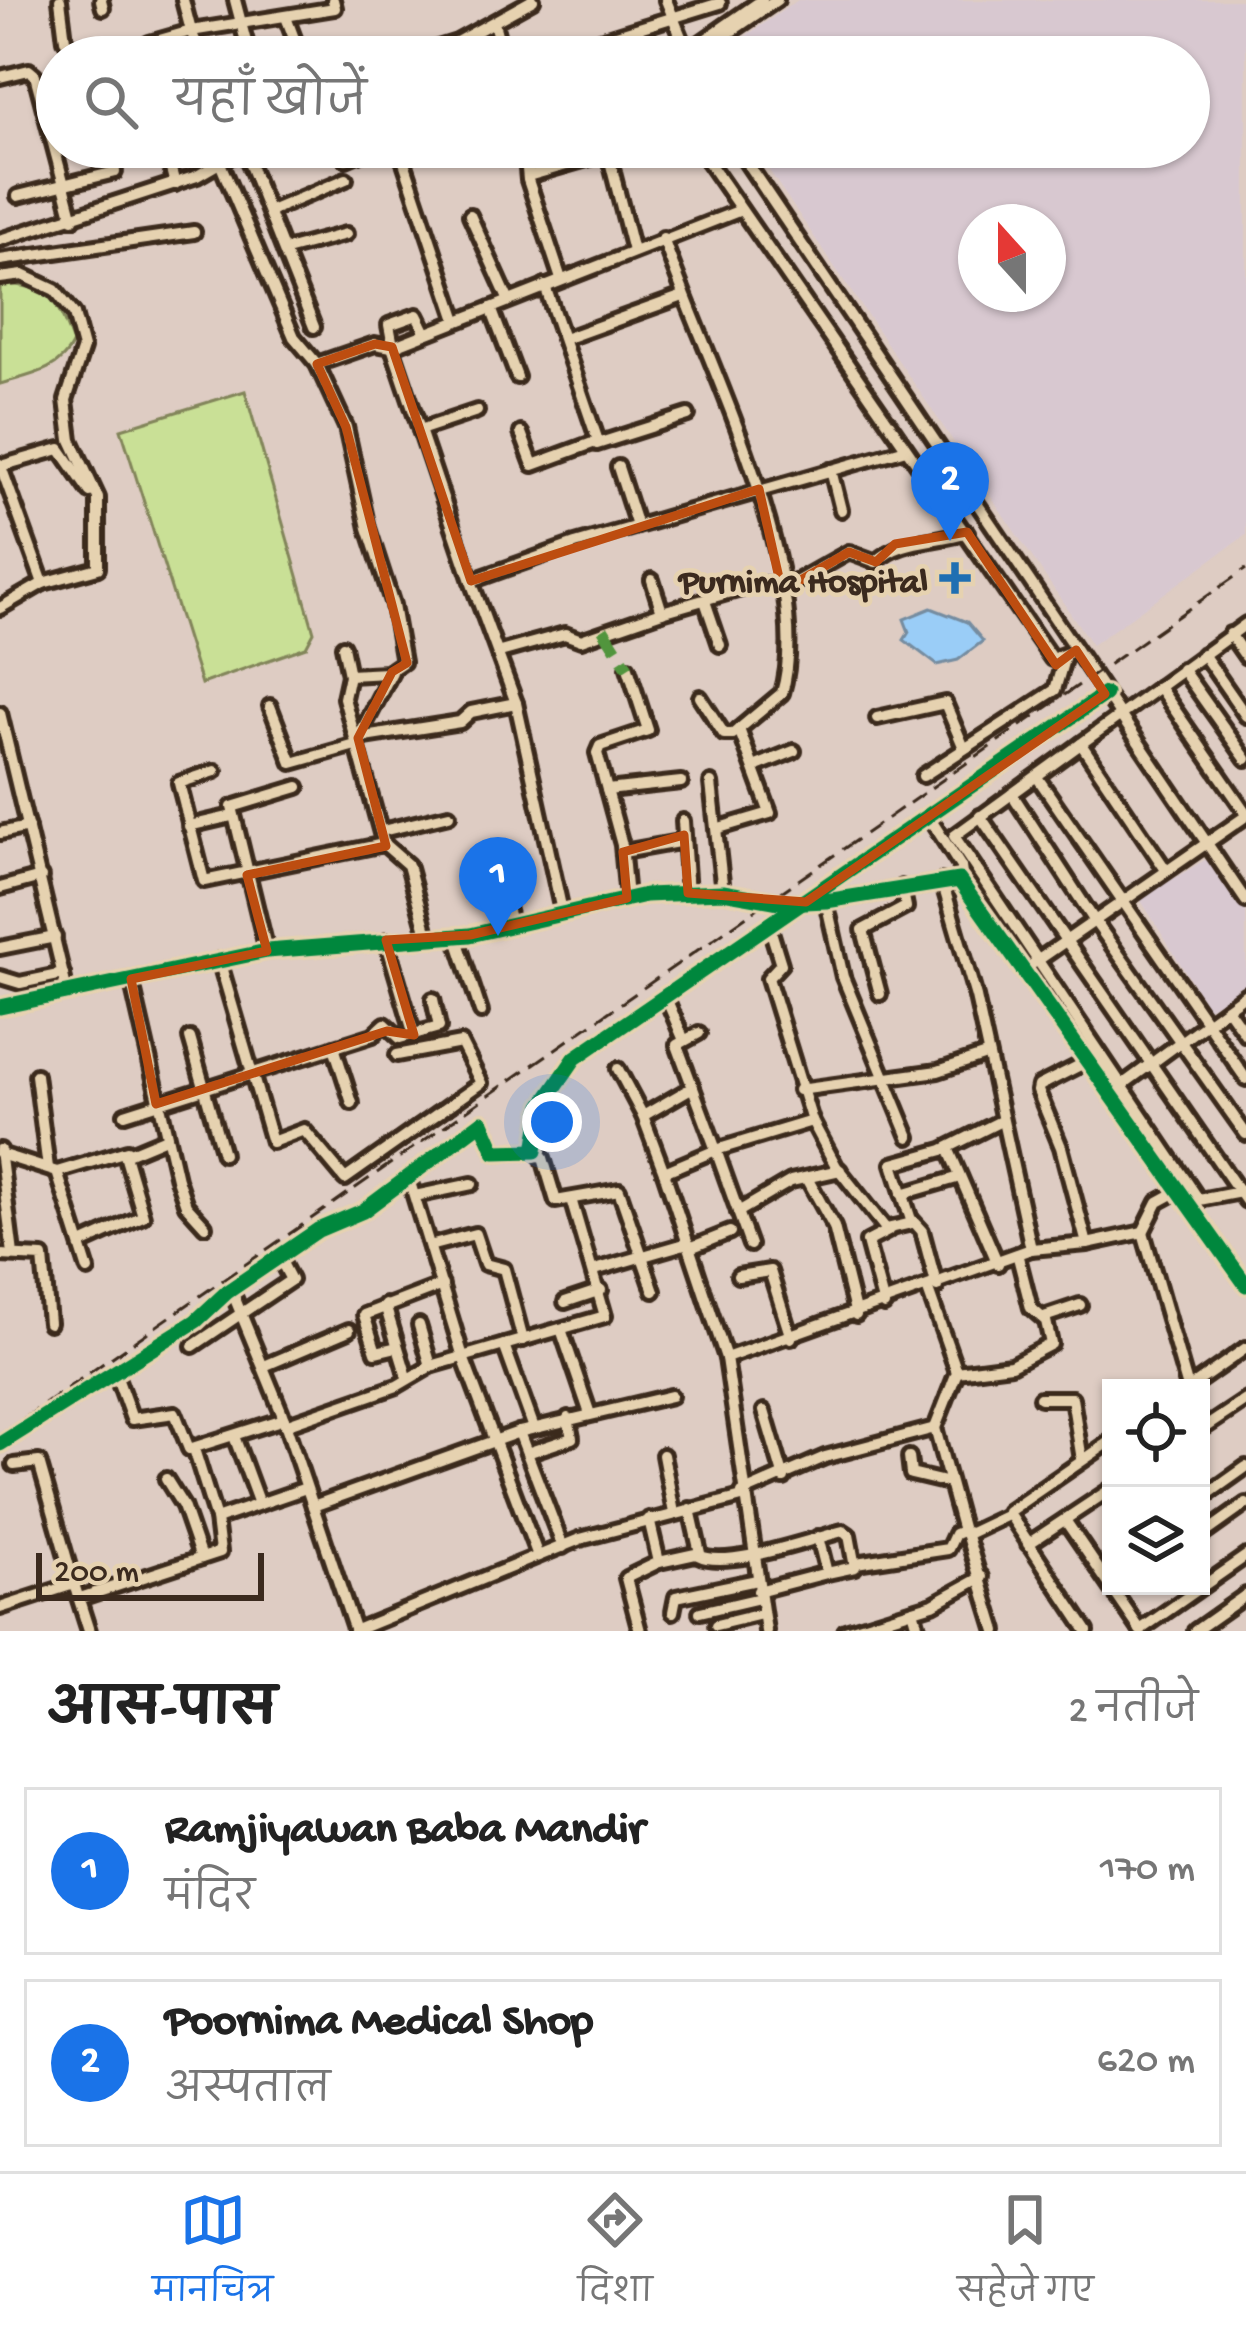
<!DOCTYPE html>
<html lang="hi">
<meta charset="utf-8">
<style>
body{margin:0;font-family:"Gochi Hand","Playpen Sans Deva",sans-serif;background:#f2f2f2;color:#222}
.controls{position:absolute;right:36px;bottom:36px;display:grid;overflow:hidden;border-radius:0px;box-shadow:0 3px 9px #0004}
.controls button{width:108px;height:108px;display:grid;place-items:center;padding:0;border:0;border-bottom:3px solid #e0e0e0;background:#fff;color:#222;font:60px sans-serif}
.compass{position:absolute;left:958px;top:204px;width:108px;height:108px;border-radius:50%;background:#fff;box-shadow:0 3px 9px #0004;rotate:339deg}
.scale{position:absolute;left:36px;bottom:30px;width:228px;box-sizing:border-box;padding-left:12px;border:6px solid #3b2a1e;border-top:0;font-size:33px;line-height:42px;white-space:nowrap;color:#3b2a1e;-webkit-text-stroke:9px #e6d2b0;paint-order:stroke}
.you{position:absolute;left:552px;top:1122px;width:42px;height:42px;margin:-30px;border:9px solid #fff;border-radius:50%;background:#1a73e8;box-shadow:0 0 0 18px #1a73e833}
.badge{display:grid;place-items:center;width:78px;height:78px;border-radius:50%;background:#1a73e8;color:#fff;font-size:39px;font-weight:700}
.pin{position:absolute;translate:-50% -99px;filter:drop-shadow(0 3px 6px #0008)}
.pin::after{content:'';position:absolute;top:63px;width:42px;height:36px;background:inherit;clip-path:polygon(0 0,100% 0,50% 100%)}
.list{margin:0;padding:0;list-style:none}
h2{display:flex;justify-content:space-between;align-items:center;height:156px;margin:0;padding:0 48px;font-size:51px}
h2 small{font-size:39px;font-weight:400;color:#767676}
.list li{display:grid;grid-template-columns:78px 1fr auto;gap:36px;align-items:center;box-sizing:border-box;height:168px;margin:0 24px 24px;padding:0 24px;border:3px solid #e0e0e0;border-radius:0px}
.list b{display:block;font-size:45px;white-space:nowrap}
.list p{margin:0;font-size:39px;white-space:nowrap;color:#767676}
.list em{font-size:39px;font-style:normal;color:#767676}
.icon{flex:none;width:66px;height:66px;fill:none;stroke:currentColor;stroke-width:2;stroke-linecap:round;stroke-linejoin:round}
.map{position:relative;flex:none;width:1246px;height:1631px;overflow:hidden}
.search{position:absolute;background:#fff;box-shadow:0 3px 9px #0004;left:36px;right:36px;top:36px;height:132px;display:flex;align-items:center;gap:30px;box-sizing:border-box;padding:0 42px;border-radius:66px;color:#767676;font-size:45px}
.sheet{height:540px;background:#fff}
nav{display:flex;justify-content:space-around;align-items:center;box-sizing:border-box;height:168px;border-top:3px solid #e0e0e0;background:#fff;font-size:33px;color:#767676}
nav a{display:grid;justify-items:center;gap:6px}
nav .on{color:#1a73e8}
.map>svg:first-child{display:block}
.built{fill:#d8c8d0;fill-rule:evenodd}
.green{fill:#c9e096;stroke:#82855a;stroke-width:3}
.water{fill:#9acdf7;stroke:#748ca0;stroke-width:3}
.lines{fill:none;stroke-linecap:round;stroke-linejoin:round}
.minor-casing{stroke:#3b2a1e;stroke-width:20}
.minor{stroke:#e6d2b0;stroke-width:10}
.rail{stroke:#3b2a1e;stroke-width:3;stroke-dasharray:18 9;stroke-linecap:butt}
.quiet{stroke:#51953d;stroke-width:12;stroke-dasharray:24 12;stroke-linecap:butt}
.cycleway-casing{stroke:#e6d2b0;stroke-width:22}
.cycleway{stroke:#00873e;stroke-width:15}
.marked{fill:none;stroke:#bd4d10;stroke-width:9;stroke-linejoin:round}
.poi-dot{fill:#1f6fb2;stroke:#e6d2b0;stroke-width:4.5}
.labels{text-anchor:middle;stroke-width:9;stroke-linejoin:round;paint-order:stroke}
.poi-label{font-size:36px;font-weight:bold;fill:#3b2a1e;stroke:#e6d2b0;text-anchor:end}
</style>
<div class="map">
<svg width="1246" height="1631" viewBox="0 0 1246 1631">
<rect width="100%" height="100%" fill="#deccc3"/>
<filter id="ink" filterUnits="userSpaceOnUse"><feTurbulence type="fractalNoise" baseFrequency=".00833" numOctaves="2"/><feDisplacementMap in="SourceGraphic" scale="24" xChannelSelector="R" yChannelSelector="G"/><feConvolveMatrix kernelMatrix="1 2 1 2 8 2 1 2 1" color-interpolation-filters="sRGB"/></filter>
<g filter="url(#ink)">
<!-- built -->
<g class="built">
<path d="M798,0H1246V535L1092,645L753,147H1189V57H715ZM1048,222V294H976V222Z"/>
<path d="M1208,858L1246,910V988L1208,1008L1140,899Z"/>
</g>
<!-- green -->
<g class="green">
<path d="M0,284C51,286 55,297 73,343C59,372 29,375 0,384Z"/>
<path d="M245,391L314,632L306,647L201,684L121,429Z"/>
</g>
<!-- water -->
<path class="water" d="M931,608L967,622L983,641L958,660L937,665L904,640L909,632L904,619Z"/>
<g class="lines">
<!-- minor casing -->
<g class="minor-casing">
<g id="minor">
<path d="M60,0L65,40L80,57"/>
<path d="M101,0L103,8"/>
<path d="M183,0L191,31L335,8L333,0"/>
<path d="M235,0L250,57"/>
<path d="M666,0L688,54"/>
<path d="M286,17L301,57"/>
<path d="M494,23L503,57"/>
<path d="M250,56L297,48"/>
<path d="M144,57L149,43L191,31L202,57"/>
<path d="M409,57L457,42L533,0"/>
<path d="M545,57L720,3"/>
<path d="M680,57L762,0"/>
<path d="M694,57L777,0"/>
<path d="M0,77L29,70L35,75L73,219"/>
<path d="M165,147L175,184"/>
<path d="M399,147L457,320"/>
<path d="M525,147L528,180L561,279"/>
<path d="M628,147L608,153L633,251"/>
<path d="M634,147H650"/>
<path d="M698,147L1052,659L1076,650"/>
<path d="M736,147L1246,901"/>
<path d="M244,150L314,327"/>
<path d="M346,159L375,147"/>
<path d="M220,163L294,337L317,364L346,427L368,528L393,605L403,662L387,673L349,675"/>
<path d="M528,176L608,153"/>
<path d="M18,196L115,172L111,147"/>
<path d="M270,211L346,179"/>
<path d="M470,215L508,299"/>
<path d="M663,238C702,353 817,574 782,693L733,734H724L700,697"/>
<path d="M0,240L197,176L247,147"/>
<path d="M286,250L346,234"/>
<path d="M0,260L194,232"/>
<path d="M0,278L23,275L55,290L74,314L83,348L66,400L71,440L98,498V568L43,583L0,608"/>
<path d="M491,308L517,377"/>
<path d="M564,339L683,296"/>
<path d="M393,346L389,325L417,315L426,333"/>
<path d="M392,347L471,581"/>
<path d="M317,364L375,344L392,347L741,210"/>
<path d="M420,430L477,411"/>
<path d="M521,433L533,465L598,441L545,286"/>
<path d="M597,444L688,415"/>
<path d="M0,464L43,583"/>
<path d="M4,465L60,449L90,492"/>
<path d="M618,467L637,526"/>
<path d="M831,470L841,510"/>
<path d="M652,580L662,612L755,585L794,583L849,552L876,562C901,538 934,543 967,532"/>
<path d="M705,601L720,645"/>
<path d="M1246,624L954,836L1199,1200L1246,1191"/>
<path d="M1230,634L1246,657"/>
<path d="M500,652L565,634L581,640L662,612"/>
<path d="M1203,654L1246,716"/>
<path d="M1182,669L1246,759"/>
<path d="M1159,687L1246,813"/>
<path d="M516,703L562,911"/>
<path d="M270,706L292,763L359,744"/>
<path d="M0,713L67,992"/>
<path d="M877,718L945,703L964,748"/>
<path d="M358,738L460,722L471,712L516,703L471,581L575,544L906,449"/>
<path d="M358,738L392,672"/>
<path d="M1081,744L1166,870"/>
<path d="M754,767L794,751"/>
<path d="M215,771L179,783L204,881L384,844L344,698L349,675L343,646"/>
<path d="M923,776L1055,690L1064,659"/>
<path d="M1037,777L1246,1079"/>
<path d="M711,783L723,892"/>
<path d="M607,790L681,782"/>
<path d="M1012,794L1094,920L1246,1134"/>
<path d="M980,816L1246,1201"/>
<path d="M929,817L961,867L963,882"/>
<path d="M683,821L688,893"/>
<path d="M189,826L232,816"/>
<path d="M719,828L770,813L739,729"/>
<path d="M382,831L449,815"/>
<path d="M0,833L28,827"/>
<path d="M384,844L408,865L428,938"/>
<path d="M492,852L512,926"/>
<path d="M623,852L684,841"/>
<path d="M0,888L41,877"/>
<path d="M627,898L622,845L597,753L600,746L648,730L628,668"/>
<path d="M826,901L843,977L909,1137"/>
<path d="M769,925L781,964L768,978L812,1121L836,1166L886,1229L912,1223L893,1164L943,1150L999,1122"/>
<path d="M456,936L481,1012"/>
<path d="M386,940L414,1035"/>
<path d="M0,948L55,937"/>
<path d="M267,951L232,807L298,787"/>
<path d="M219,960L272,1142L304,1130L345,1179L481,1083L461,1043L397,1055"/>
<path d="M1034,963L1246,816"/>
<path d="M0,977L20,983L63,974"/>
<path d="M131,979L177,1179L186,1205L205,1226"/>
<path d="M880,994L863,930L906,907L902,887"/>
<path d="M666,998L683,1038"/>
<path d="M0,1007L267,951L470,935L645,895L723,892L785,903L826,901L959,880L1246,1285"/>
<path d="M1227,1008L1246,1035"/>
<path d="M699,1033L677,1045L716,1150L812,1121"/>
<path d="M190,1038L223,1154"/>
<path d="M334,1047L352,1103"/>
<path d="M1090,1060L1039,1086L1038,1091L1061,1147L1087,1244L1143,1232L1188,1388"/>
<path d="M618,1069L643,1116"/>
<path d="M36,1075L48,1168"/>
<path d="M693,1087L643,1116L664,1172L716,1150L750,1245"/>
<path d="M1118,1088L1246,994"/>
<path d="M799,1090L938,1071L986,1055"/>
<path d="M125,1114L373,1035L385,1024L400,1038L439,1027L433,999"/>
<path d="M948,1148L998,1264"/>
<path d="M0,1150L13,1254"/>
<path d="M535,1151L543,1158L556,1201L619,1190L654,1291"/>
<path d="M0,1154L57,1172L88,1270"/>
<path d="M57,1172L127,1151"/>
<path d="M664,1172L726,1358"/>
<path d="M807,1178L834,1227L856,1315"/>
<path d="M409,1179L463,1357L538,1556"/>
<path d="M902,1194L960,1177"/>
<path d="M415,1196L472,1184"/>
<path d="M738,1212L791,1181L840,1170"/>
<path d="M912,1220L922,1231L937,1287"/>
<path d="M1143,1232L1158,1202L1180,1190"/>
<path d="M81,1244L143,1216L125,1155L166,1138"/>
<path d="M433,1245L475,1234L485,1264L504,1269L523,1340"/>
<path d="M690,1248L730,1232"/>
<path d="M1031,1249L1087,1244"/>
<path d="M0,1255L43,1257L49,1323"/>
<path d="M595,1270L688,1243"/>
<path d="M738,1276L770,1271L791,1338"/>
<path d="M231,1289L281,1411L355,1631"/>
<path d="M928,1290L957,1372L1011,1365L1051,1344L1046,1321L1031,1308L1018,1257"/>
<path d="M565,1302L601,1290"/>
<path d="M385,1305L407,1377"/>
<path d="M884,1305L867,1242L888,1231"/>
<path d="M1044,1317L1080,1305"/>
<path d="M419,1325L431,1366"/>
<path d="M561,1329L590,1414"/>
<path d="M504,1345L534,1428"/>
<path d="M193,1346L291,1280L279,1257"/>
<path d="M397,1347L376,1352L364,1315L442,1285"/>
<path d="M264,1366L349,1330"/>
<path d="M115,1372L132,1419L175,1413L189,1449L284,1419"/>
<path d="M1189,1388L1246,1348"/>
<path d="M1040,1398H1072L1082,1460"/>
<path d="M764,1411L784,1478"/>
<path d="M285,1425L397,1386L431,1366L605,1316L571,1199"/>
<path d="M935,1428L957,1372"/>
<path d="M1201,1430L1246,1400"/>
<path d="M519,1432L563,1547"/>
<path d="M234,1436L259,1504"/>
<path d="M0,1444L196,1321L227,1292L318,1230L363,1211L482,1122L495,1152L535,1151L542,1106L575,1058L1105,694"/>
<path d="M194,1449L216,1519"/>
<path d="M527,1453L572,1438L568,1418"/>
<path d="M663,1455L674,1513"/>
<path d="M909,1457L911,1474L949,1483"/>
<path d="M14,1465L39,1462L74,1584"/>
<path d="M166,1479L183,1506L201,1558"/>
<path d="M742,1493L825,1457L935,1428L963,1531L970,1533L1008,1515"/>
<path d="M1201,1499L1246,1467"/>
<path d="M313,1506L519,1432L671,1396"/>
<path d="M1065,1520L1141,1631"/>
<path d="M966,1533L996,1631"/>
<path d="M1201,1536L1246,1504"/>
<path d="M1028,1544L1111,1489"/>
<path d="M698,1555C726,1570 811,1539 843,1531L849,1535L855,1567L827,1573L818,1537"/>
<path d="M659,1562L700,1553L690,1509"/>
<path d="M856,1563L948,1549L955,1534L963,1531"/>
<path d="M758,1591L827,1573"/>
<path d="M80,1598L220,1552L216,1519L306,1488"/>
<path d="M0,1608L74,1584L89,1631"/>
<path d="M913,1610L919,1631"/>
<path d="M673,1612L676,1597L757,1580"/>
<path d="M700,1612L760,1598"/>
<path d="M716,1625L762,1614"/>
<path d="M1140,1630L1246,1556"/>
<path d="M354,1631L580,1539L742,1497"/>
<path d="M640,1631L626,1578L659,1562L649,1519"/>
<path d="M766,1631L726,1358L1031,1249L976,997L942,881"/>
<path d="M845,1631L933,1604L982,1577"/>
<path d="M1087,1631L1008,1512L1111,1441"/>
<path d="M1195,1631L1246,1595"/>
</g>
</g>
<!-- minor -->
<use href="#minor" class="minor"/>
<!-- rail -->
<path class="rail" d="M0,1435L1246,569"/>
<!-- quiet -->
<path class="quiet" d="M603,629L628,668"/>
<!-- cycleway casing -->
<g class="cycleway-casing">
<g id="cycleway">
<path d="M0,1007L267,951L470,935L645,895L723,892L785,903L826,901L959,880L1246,1285"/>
<path d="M0,1444L196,1321L227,1292L318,1230L363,1211L482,1122L495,1152L535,1151L542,1106L575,1058L1105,694"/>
</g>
</g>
<!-- cycleway -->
<use href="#cycleway" class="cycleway"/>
</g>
</g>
<!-- marked area -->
<path class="marked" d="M375,344L392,347L471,581L759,489L782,591L849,552L876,562L895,544L967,532L1056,665L1076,650L1105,694L806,902L688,893L684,835L623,852L627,898L470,935L386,940L414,1035L387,1031L156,1104L131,979L267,951L247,875L386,846L358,738L392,672L407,663L346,427L317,364Z"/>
<!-- markers -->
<path class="poi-dot" d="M949 560h12v12h12v12h-12v12h-12v-12h-12v-12h12z"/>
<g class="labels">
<!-- poi labels -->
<g class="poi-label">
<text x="928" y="591">Purnima Hospital</text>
</g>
</g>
</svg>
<div class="controls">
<button><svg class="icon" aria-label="locate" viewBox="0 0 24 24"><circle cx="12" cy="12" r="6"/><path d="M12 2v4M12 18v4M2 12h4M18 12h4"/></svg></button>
<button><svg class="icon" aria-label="layers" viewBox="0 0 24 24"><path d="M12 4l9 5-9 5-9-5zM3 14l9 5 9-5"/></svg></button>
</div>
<svg class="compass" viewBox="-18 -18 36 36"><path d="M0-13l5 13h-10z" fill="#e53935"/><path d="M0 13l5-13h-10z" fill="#767676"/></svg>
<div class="scale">200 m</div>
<div class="you"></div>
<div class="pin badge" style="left:498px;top:936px">1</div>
<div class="pin badge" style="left:950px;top:541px">2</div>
<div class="search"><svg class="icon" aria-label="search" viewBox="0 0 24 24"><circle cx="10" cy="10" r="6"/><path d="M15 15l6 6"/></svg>यहाँ खोजें</div>
</div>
<section class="sheet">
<h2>आस-पास<small>2 नतीजे</small></h2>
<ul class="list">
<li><span class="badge">1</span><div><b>Ramjiyawan Baba Mandir</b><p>मंदिर</p></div><em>170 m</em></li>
<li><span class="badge">2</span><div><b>Poornima Medical Shop</b><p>अस्पताल</p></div><em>620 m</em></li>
</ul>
</section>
<nav>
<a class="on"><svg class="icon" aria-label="map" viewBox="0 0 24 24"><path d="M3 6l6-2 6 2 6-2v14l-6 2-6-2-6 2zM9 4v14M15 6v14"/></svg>मानचित्र</a>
<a><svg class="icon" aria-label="directions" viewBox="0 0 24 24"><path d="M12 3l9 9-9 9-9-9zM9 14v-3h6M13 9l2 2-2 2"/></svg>दिशा</a>
<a><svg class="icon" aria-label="saved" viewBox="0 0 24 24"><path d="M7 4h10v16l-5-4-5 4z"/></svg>सहेजे गए</a>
</nav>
